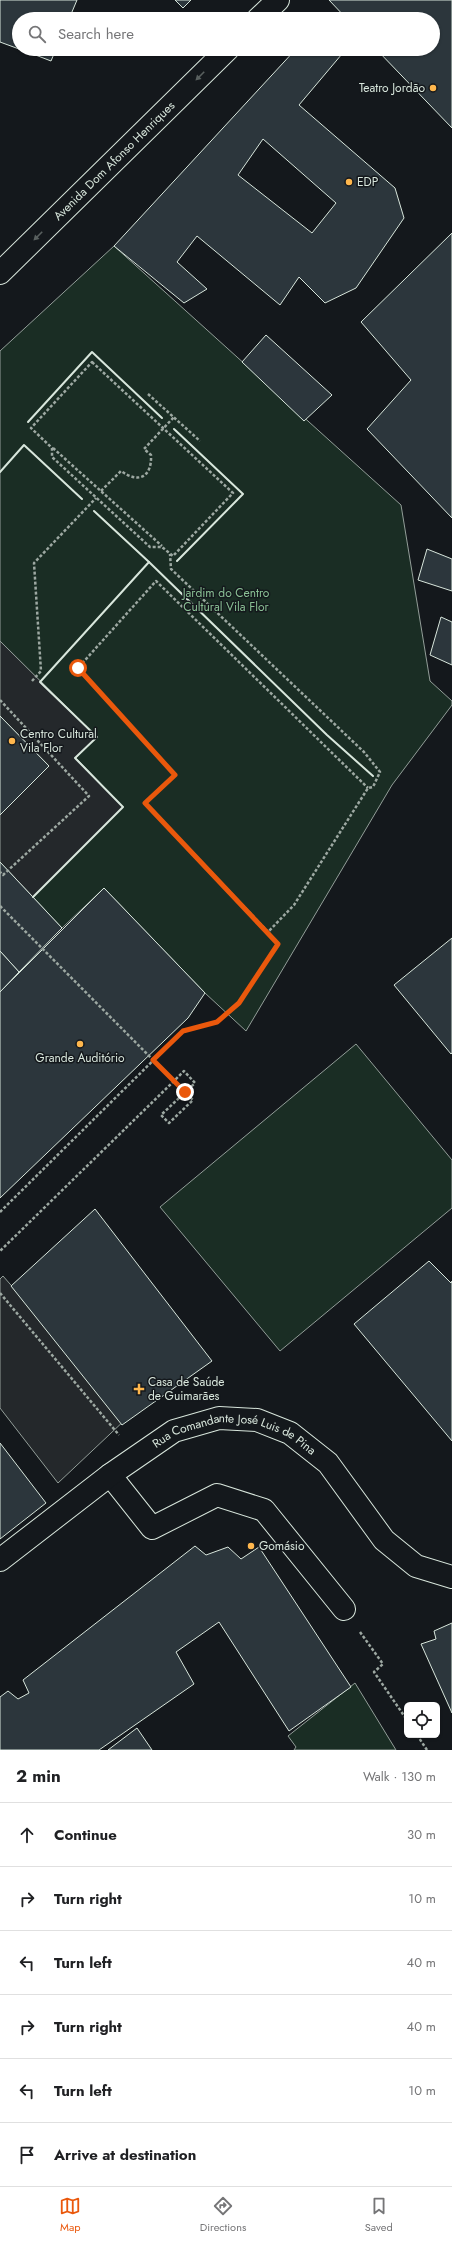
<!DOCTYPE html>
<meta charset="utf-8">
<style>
body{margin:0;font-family:Jost,sans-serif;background:#f2f2f2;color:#202124}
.controls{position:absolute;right:12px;bottom:12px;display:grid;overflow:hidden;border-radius:6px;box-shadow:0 1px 3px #0004}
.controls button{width:36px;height:36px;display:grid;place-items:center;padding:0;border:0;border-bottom:1px solid #e0e0e0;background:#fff;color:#202124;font:20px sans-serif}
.stop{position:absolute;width:12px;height:12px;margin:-9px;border:3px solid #ea580c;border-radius:50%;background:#fff}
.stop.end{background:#ea580c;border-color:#fff;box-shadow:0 1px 4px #0008}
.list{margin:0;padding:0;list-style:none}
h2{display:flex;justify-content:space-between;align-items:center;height:52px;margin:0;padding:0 16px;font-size:17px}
h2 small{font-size:13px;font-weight:400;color:#757577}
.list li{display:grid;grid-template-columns:26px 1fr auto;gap:12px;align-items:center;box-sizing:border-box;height:64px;padding:0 16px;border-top:1px solid #e0e0e0}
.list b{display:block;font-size:15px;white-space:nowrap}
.list em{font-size:13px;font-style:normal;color:#757577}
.icon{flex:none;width:22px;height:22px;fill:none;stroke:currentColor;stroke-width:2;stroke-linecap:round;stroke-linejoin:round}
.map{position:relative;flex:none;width:452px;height:1750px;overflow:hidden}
.search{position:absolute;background:#fff;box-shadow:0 1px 3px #0004;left:12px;right:12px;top:12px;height:44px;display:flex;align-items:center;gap:10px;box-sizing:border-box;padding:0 14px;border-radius:22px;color:#757577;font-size:15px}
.sheet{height:436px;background:#fff}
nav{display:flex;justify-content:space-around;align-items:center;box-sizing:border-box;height:56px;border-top:1px solid #e0e0e0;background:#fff;font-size:11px;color:#757577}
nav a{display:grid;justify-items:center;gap:2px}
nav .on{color:#ea580c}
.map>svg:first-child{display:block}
.green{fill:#1a2d24;stroke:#939e99}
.parking{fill:#24282b;stroke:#939e99}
.building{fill:#2c363c;stroke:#d8e6dc;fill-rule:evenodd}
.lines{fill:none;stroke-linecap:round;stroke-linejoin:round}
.minor-casing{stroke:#d8e6dc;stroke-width:24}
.path{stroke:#9da8a2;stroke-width:2.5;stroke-dasharray:3 2;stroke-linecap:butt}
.minor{stroke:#14181c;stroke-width:22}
.wall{stroke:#d8e6dc;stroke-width:2}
.oneway{fill:#59605f}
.route{stroke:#ea580c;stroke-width:5}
.poi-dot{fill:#ffb74d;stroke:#14181c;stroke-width:1.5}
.labels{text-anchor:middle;stroke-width:3;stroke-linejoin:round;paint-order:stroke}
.poi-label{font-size:12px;fill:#d8e6dc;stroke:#14181c;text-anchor:start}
.street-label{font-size:12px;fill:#d8e6dc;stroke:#14181c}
.park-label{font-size:12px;fill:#8ac095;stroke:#14181c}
</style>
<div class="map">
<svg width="452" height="1750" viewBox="0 0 452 1750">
<rect width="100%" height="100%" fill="#14181c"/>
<!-- green -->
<g class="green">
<path d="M114,246L401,505L430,681L452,701V705L392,785L246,1031L205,993L104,888L62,928L33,897L123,807L75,758L96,737L0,641V351Z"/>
<path d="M356,1044L452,1160V1208L280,1351L160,1207Z"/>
<path d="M355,1683L396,1750H294L296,1747L288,1736Z"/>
</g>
<!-- parking -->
<g class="parking">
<path d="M0,641L97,737L76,758L123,807L33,897L0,862V815L49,766L0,716Z"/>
<path d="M3,1276L127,1418L58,1483L0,1408V1279Z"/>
</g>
<!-- building -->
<g class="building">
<path d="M0,0H77L69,19H19V49L0,42Z"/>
<path d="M175,0H191L183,8Z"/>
<path d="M329,0H452V128L376,49H433V19H347Z"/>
<path d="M20,49H56L51,61Z"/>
<path d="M296,49H338L342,54L299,105L395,188L404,218L356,288L325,303L299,277L280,305L197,236L177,262L207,289L184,303L114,246ZM263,139L336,203L312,233L238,175Z"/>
<path d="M452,233V518L367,429L411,380L361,322Z"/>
<path d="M266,335L332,395L304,421L242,362Z"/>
<path d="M427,549L452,559V591L418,580Z"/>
<path d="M441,617L452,622V665L430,655Z"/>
<path d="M0,716L49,766L0,815Z"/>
<path d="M0,862L62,928L19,972L0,951Z"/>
<path d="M104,888L205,993L188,1018L0,1198V992Z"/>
<path d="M452,938V1053L451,1054L394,985Z"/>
<path d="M0,951L19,972L0,992Z"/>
<path d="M95,1209L212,1361L122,1425L11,1286Z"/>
<path d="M429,1261L451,1283L452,1281V1441L354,1324Z"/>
<path d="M0,1443L46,1503L0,1539Z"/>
<path d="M195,1546L206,1555L228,1547L241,1559L259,1547L351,1687L289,1731L219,1622L176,1652L194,1684L99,1750H0V1697L8,1691L18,1699L29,1693L23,1680Z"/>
<path d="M452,1623V1713L421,1644L436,1639L434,1631Z"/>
<path d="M137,1728L152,1750H108Z"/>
</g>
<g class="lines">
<!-- minor casing -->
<g class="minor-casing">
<g id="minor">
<path d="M258,19L278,0"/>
<path id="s1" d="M0,273L228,49"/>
<path d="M110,1475L152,1528L217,1495L264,1510L344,1609"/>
<path id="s2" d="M0,1560L110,1475L174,1431L219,1418L257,1420L290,1433L328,1463L384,1540L416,1566L452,1577"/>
</g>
</g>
<!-- path -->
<g class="path">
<path d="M92,362L233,493L173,556L162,547H150L52,457V448L31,428Z"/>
<path d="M148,394L200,441"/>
<path d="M53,448L162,546"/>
<path d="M101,491L121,471C139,484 152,477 151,455L144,449L174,417"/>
<path d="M32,681L41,671L34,563L96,498"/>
<path d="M0,700L89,796L3,875L0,872"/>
<path d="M0,906L174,1081L193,1100L169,1123L161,1115L195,1083L184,1071L174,1081L0,1251"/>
<path d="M268,932L145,803L175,775L78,668L156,581L368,788"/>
<path d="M0,1212L183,1031L217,1022L239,1003L278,944L268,932L294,905L368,788L373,787L380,772L364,752L171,569L170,554"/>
<path d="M0,1293L119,1435"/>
<path d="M360,1632L383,1664L374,1672L407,1720"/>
<path d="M417,1735L427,1750"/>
</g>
<!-- minor -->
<use href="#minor" class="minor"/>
<!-- wall -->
<g class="wall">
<path d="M28,422L92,352L162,418"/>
<path d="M174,429L243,494L177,561"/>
<path d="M0,472L24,445L82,499"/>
<path d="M149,562L327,735L373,776"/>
<path d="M33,897L123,807L75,758L97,737L40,682L149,562L94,511"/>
</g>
</g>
<!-- one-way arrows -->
<defs><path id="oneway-solid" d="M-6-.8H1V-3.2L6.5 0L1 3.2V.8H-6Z"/></defs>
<g class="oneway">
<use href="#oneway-solid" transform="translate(200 76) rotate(135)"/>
<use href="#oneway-solid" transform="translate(38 236) rotate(135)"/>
</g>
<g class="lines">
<!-- route -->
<path class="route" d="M78,668L175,775L145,803L278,944L239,1003L217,1022L183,1031L153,1060L185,1092"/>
</g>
<!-- markers -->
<g class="poi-dot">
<circle cx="433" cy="88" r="4"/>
<circle cx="349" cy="182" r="4"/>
<circle cx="12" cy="741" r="4"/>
<circle cx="80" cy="1044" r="4"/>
<path d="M137 1383h4v4h4v4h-4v4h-4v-4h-4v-4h4z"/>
<circle cx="251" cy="1546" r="4"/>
</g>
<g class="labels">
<!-- poi labels -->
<g class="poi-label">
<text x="425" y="92" text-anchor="end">Teatro Jordão</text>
<text x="357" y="186">EDP</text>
<text x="20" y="738">Centro Cultural<tspan x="20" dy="14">Vila Flor</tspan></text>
<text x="80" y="1062" text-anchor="middle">Grande Auditório</text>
<text x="148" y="1386">Casa de Saúde<tspan x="148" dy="14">de Guimarães</tspan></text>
<text x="259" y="1550">Gomásio</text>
</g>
<!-- street labels -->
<g class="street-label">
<text dy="4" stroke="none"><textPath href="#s1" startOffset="160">Avenida Dom Afonso Henriques</textPath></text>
<text dy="4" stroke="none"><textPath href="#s2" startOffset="280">Rua Comandante José Luis de Pina</textPath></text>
</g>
<!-- park labels -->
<g class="park-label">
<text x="226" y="597">Jardim do Centro<tspan x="226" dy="14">Cultural Vila Flor</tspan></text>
</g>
</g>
</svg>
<div class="controls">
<button><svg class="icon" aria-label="locate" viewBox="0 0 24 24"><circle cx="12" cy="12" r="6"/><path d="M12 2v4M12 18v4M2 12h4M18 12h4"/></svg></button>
</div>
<div class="stop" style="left:78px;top:668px"></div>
<div class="stop end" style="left:185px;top:1092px"></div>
<div class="search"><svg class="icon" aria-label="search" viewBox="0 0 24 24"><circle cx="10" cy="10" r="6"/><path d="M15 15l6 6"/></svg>Search here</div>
</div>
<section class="sheet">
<h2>2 min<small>Walk · 130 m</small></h2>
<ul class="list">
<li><svg class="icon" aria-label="ahead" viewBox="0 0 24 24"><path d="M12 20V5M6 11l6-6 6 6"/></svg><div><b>Continue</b></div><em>30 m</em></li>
<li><svg class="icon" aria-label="right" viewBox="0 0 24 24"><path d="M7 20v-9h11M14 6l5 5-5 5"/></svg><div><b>Turn right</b></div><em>10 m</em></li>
<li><svg class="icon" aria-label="left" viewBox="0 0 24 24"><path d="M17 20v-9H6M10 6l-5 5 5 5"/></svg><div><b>Turn left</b></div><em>40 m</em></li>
<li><svg class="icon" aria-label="right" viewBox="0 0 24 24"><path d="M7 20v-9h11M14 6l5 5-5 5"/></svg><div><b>Turn right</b></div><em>40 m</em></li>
<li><svg class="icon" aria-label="left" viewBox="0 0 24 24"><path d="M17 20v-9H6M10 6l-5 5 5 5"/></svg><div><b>Turn left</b></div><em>10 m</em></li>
<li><svg class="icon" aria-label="arrive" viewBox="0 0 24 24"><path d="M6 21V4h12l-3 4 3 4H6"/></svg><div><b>Arrive at destination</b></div></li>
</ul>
</section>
<nav>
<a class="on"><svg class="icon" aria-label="map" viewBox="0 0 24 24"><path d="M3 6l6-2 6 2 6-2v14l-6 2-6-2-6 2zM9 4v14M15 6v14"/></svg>Map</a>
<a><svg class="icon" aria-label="directions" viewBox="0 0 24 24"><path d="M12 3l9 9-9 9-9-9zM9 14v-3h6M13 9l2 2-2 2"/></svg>Directions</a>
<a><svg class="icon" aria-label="saved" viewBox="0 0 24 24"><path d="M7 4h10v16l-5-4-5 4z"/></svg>Saved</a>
</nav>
